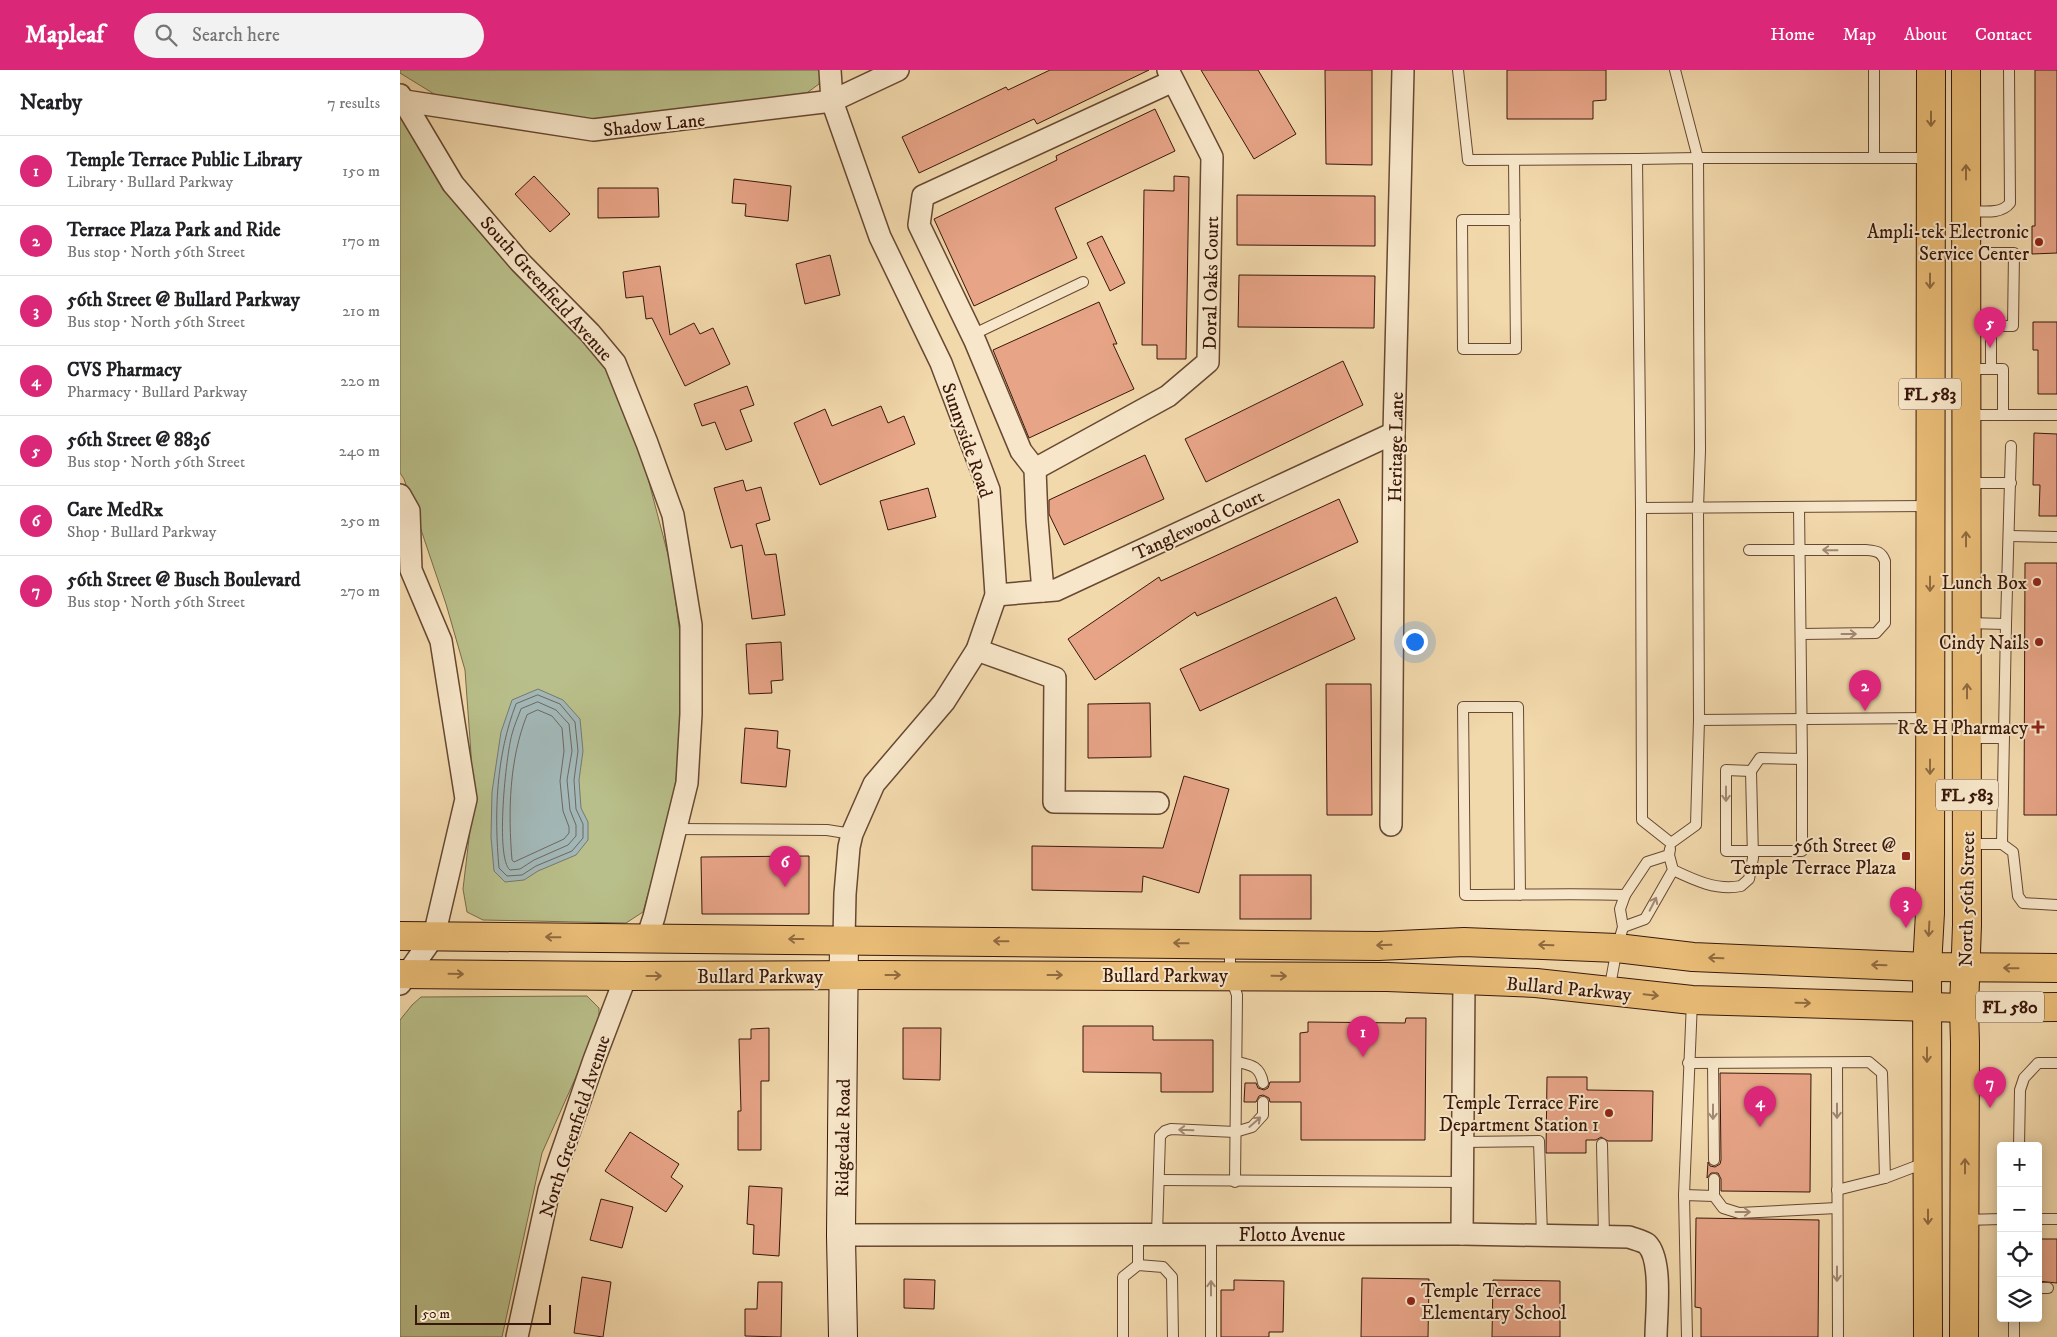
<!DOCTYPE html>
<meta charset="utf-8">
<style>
body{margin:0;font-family:"IM FELL DW Pica",serif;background:#f2f2f2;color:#202124}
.controls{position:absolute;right:15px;bottom:15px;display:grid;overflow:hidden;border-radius:5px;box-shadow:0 2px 12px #0003}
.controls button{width:45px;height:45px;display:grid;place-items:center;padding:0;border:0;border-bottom:1px solid #e0e0e0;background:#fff;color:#202124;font:25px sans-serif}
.scale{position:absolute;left:15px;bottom:12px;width:136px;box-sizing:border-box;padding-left:5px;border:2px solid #39170a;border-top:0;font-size:14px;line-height:18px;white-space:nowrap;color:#39170a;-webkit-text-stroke:4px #f7e6c9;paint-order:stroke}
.you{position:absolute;left:1014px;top:571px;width:18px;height:18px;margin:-12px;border:4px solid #fff;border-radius:50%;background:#1a73e8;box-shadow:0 0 0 8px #1a73e833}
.badge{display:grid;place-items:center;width:32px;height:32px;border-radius:50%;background:#db2777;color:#fff;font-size:16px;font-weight:700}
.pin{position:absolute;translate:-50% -41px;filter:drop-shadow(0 1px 2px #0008)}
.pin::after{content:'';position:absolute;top:26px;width:18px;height:15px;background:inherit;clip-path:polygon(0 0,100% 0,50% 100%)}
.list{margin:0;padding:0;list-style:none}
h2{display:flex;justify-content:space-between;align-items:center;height:65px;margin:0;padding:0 20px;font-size:21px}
h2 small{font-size:16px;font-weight:400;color:#757577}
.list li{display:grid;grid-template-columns:32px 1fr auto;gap:15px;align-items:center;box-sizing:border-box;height:70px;padding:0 20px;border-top:1px solid #e0e0e0}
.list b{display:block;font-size:19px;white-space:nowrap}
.list p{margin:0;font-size:16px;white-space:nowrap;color:#757577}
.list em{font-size:16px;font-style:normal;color:#757577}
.icon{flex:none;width:28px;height:28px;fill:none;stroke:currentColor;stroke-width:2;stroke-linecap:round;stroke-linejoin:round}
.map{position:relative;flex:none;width:1657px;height:1267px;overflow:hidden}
header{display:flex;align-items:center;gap:30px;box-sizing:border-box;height:70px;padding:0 25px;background:#db2777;color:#fff}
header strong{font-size:24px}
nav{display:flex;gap:28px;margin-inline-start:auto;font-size:18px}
.search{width:350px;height:45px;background:#f2f2f2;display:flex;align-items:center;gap:12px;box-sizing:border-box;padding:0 18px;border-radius:28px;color:#757577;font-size:19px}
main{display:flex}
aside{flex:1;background:#fff}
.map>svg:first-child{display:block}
.green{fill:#b9bf8a;stroke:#796b4a}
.water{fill:#a2b7b6;stroke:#787771}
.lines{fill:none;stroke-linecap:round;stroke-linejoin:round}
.shore{stroke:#6e6760;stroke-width:1}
.building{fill:#e7a487;stroke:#39170a}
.lane-casing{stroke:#674832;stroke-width:12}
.street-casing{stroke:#674832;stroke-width:24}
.secondary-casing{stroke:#39170a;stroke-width:30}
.primary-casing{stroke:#39170a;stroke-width:30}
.lane{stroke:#f7e6c9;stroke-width:10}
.street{stroke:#f7e6c9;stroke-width:21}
.secondary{stroke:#f7e6c9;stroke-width:28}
.primary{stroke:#e9bc76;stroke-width:28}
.oneway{stroke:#916a40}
.oneway2{stroke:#a28973}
.poi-dot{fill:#8f2418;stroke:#f7e6c9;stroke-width:2}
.labels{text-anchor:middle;stroke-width:4;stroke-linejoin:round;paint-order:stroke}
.shield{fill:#f7e6c9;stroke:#725543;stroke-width:1}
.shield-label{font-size:18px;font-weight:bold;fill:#39170a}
.street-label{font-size:19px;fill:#39170a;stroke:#f7e6c9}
.poi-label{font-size:19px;fill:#39170a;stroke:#f7e6c9;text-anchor:end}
</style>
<header>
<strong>Mapleaf</strong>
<div class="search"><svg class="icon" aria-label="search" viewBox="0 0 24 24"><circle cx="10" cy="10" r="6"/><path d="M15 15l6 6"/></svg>Search here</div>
<nav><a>Home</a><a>Map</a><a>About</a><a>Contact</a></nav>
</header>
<main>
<aside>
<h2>Nearby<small>7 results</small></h2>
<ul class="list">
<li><span class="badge">1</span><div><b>Temple Terrace Public Library</b><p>Library · Bullard Parkway</p></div><em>150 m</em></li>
<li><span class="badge">2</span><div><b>Terrace Plaza Park and Ride</b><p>Bus stop · North 56th Street</p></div><em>170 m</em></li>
<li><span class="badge">3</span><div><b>56th Street @ Bullard Parkway</b><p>Bus stop · North 56th Street</p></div><em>210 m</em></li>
<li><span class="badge">4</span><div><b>CVS Pharmacy</b><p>Pharmacy · Bullard Parkway</p></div><em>220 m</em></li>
<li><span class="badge">5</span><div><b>56th Street @ 8836</b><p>Bus stop · North 56th Street</p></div><em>240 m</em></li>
<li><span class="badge">6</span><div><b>Care MedRx</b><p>Shop · Bullard Parkway</p></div><em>250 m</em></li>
<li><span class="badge">7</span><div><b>56th Street @ Busch Boulevard</b><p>Bus stop · North 56th Street</p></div><em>270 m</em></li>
</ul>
</aside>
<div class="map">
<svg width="1657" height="1267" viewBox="0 0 1657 1267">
<rect width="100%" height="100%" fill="#f2d9ac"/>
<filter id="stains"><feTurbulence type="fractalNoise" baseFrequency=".004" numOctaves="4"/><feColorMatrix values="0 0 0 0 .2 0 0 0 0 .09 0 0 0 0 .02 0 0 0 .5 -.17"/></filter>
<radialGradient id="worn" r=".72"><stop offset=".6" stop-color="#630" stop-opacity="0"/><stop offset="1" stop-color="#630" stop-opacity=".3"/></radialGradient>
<!-- green -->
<g class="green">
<path d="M0,0H421L419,14L404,25L215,49L163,48L39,27L0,3Z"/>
<path d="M0,45L86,168L145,233L188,276L213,308L245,397L271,496L284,594L278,694L272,737L243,842L226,853L83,850L67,842L63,819L70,760L71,684L65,600L46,534L4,409L0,403Z"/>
<path d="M187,926L199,938V949L187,982L142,1083L102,1267H0V950L12,935L21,927Z"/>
</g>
<!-- water -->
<path class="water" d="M138,619L163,630L180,649L183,681L179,710L181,738L188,752V770L176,785L138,801L124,810L105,812L94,801L91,767L92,722L101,662L112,630Z"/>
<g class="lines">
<!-- shore -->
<g class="shore">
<path d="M138,625L160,634L175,652L178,681L174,710L176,739L183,754V768L172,781L136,796L122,805L107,806L99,798C94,743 96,686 116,634Z"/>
<path d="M138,632L156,640L169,654L172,681L167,710L170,740L176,755V766L168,775L134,790L120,799L110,800C95,788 106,685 112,664C114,656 118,647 121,639Z"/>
<path d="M138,640L152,646L162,658L164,681L160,711L163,741L169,757V763L164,769L114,792L112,790C108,742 109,690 127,645Z"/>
</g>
</g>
<!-- building -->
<g class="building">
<path d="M650,0H749L637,54L634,49L519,103L502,67L606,17L608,20Z"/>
<path d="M801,0H858L896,64L854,89Z"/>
<path d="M925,0H972V95L926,94Z"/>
<path d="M1107,0H1206V30L1193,31V49H1107Z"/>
<path d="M1635,0H1657V183L1632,184V156H1635Z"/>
<path d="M755,39L775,81L655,138L677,188L574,236L534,149L657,90L656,86Z"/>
<path d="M134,106L170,144L150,162L115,124Z"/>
<path d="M774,106L789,107L786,289H757V275H742L744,120L774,121Z"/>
<path d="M334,109L391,116L388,151L345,146L346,134L332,133Z"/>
<path d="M198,118H258L259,147L198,148Z"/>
<path d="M837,125L975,126V176L837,175Z"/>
<path d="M702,166L725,213L710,221L687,173Z"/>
<path d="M430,185L440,225L405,234L396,194Z"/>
<path d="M260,196L270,265L294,253L300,264L313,258L330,294L285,316L252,248L246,249L243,226L226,228L223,202Z"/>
<path d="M839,205L975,206L974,258L838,257Z"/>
<path d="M699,232L717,274H713L734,319L629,368L593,280Z"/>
<path d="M1633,252H1657V324H1638V280H1633Z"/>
<path d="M943,291L963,335L806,412L785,369Z"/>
<path d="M347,316L354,335L340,340L352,371L326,380L315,352L302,356L294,334Z"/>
<path d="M481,336L488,353L504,346L515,374L420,415L394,353L425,339L432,356Z"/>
<path d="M1634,363L1657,364V446H1639L1640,415H1633Z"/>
<path d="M745,385L764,429L664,475L649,444V430Z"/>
<path d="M343,410L346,421L361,417L370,450L356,454L365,485L376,484L385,545L352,549L342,475L331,478L314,418Z"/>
<path d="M528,418L536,447L488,460L480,431Z"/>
<path d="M939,429L958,472L797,546L795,542L695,610L668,569L759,507L761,511Z"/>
<path d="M1625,493H1657V745H1624Z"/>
<path d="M936,527L955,569L800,641L780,599Z"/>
<path d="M381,572L383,610L371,611L372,623L349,624L346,574Z"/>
<path d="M926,614H971L972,745H927Z"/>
<path d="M750,633L751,687L688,688V634Z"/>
<path d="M345,658L378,661L377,678L390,680L386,717L341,713Z"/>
<path d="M784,706L829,719L799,823L743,806L742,822L632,820V776L763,778Z"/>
<path d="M409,786V844H302L301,787Z"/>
<rect x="840" y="805" width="71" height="44"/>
<path d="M1006,948H1026L1025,1070H901V1032H870L869,1028L863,1025L859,1026L856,1032H844L845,1013H856L858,1018L864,1020L868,1018L870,1012H900V963L908,962V952L1005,953Z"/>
<path d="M683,956H753V970H813V1022H761V1003L683,1002Z"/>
<path d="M369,958V1011H361V1080H338V1041H341L339,969H351V959Z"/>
<path d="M503,958H541L540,1010L503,1009Z"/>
<path d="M1320,1003L1411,1004L1410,1122L1321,1121V1109L1318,1103H1311L1307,1108L1308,1092L1310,1096L1315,1097L1320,1094L1321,1090Z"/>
<path d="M1147,1007H1187V1020L1253,1021L1252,1071H1208L1201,1067L1196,1070H1186V1083H1146Z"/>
<path d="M230,1062L279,1094L271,1107L283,1116L266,1142L205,1101Z"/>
<path d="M349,1116L382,1118L379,1186L353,1184L354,1155L347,1154Z"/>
<path d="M201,1129L233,1137L222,1178L190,1170Z"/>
<path d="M1296,1148L1419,1150L1418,1267H1301V1238L1295,1237Z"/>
<path d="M1638,1169H1657V1213L1638,1211Z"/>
<path d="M182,1207L211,1212L203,1267L174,1263Z"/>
<path d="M962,1208L1029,1209L1028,1267H961Z"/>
<path d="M504,1209L535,1210L534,1239L504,1238Z"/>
<path d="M834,1210L884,1211L883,1262H869V1267H821V1220H834Z"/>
<path d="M1093,1210L1160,1211V1267H1092Z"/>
<path d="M358,1212H382L381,1267L345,1266V1239H357Z"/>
</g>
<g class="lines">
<!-- lane casing -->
<g class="lane-casing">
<g id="lane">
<path d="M1058,0L1068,90L1237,89"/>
<path d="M1275,0L1298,88H1529"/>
<path d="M1474,0V88"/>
<path d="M1114,90L1116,279H1063L1062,150H1115"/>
<path d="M1567,141C1582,141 1601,145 1610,133L1609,0"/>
<path d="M1567,183H1614L1613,256H1567"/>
<path d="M1591,256V299"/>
<path d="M572,265L683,212"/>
<path d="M1567,299H1603V345"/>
<path d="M1568,345H1657"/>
<path d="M1567,413H1611"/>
<path d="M1241,438L1237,89L1298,88L1300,380L1298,438L1299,650L1296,755L1271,773L1242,750L1241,438L1529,436"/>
<path d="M1609,466L1657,467"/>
<path d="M1349,480H1466C1476,481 1481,481 1485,491V553L1476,563L1401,564"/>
<path d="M1567,553L1606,554"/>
<path d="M1299,650L1530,648"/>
<path d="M1567,668H1604"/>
<path d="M1351,701L1326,700V781H1402V689"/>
<path d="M275,759L427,760L452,764"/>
<path d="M1568,774H1602L1613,782L1618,826L1623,833L1657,835"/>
<path d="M1602,774L1606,554L1611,376"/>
<path d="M1273,800C1294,810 1317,821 1341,816L1349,809L1353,788L1351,701L1360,688L1402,689L1399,437"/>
<path d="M1120,825L1118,637H1063L1065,825C1119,825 1172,823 1225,825"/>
<path d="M1223,857L1245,849L1273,800L1269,785L1270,779"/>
<path d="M830,875V905L837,925L835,1112"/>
<path d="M1209,921L1217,878L1223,857L1220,839L1225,825L1247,792L1269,785"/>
<path d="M837,992C851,995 860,996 863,1013"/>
<path d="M1288,993L1469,992L1482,1003L1485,1108"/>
<path d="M1437,993L1438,1267"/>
<path d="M1313,994L1314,1090"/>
<path d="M1063,1072L1139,1071L1142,1166"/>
<path d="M1202,1074L1204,1167"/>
<path d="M1619,1076L1620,1020L1624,1008L1638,993H1657"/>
<path d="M1314,1109V1126"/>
<path d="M759,1110L1063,1112"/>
<path d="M1437,1120L1485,1108L1527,1092"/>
<path d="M1284,1125L1314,1126L1323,1138L1339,1143L1437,1138"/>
<path d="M1638,1149H1657"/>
<path d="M1565,1150L1601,1149"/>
<path d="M738,1164V1195"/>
<path d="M757,1164L760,1066L765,1061L771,1059L835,1062L852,1057L863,1045V1032"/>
<path d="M811,1164V1267"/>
<path d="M1638,1218H1648"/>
<path d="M1614,1248V1267"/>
<path d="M723,1267V1207L738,1195L763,1197L772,1207L773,1267"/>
<path d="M1287,1267L1284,1125L1292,931"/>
</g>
</g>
<!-- street casing -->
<g class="street-casing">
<g id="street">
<path d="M430,0L432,31L480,167L541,293L589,420L596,525L577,580L544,632L474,714L452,764L449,777L445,824L444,869"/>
<path d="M0,25L53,114L120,192L190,263L215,293L247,373L273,445L291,555V644L287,713L254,847L247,868"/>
<path d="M5,31L193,60L432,31L498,0"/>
<path d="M635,399L768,326L808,292L812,87L768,0"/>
<path d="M0,425L9,441L11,500L41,571L66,729L34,866L0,914"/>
<path d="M643,521L637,450L635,399L621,381L575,271L519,155L523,126L773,11"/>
<path d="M596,525L656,520L994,363"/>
<path d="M577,580L655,608L654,732L758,733"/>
<path d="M991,755L994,363L1003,0"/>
<path d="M1062,1164L1064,910"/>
<path d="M441,1165L1062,1164L1229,1167C1234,1169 1243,1171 1247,1174C1263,1190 1256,1245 1256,1267"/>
<path d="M117,1267L149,1120L194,990L226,906"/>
</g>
</g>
<!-- secondary casing -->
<g class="secondary-casing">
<path id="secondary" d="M443,1267L441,1165L444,869"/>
</g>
<!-- primary casing -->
<g class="primary-casing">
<g id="primary">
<path d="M0,866L978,876L1064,872L1217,878L1293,887L1527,897L1657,898"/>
<path d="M0,904L226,906L471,905L987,907L1136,913L1292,930L1564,938L1657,937"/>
<path d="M1528,1267L1527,897L1530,843L1531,0"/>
<path d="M1564,1267L1565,973L1564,938L1567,855L1566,0"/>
</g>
</g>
<!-- lane -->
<use href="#lane" class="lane"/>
<!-- street -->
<use href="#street" class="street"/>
<!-- secondary -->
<use href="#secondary" class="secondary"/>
<!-- primary -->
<use href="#primary" class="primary"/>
</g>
<!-- one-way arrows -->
<defs><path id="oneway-shaft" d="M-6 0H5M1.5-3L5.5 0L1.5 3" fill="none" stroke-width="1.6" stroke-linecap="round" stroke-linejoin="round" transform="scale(1.25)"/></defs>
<g class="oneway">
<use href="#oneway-shaft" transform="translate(1531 49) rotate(90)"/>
<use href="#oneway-shaft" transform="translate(1566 102) rotate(-90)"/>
<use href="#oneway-shaft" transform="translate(1530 211) rotate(90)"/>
<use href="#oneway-shaft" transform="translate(1566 469) rotate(-90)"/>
<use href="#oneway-shaft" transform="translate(1530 514) rotate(90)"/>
<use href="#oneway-shaft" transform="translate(1567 621) rotate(-90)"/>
<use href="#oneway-shaft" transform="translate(1530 697) rotate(90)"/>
<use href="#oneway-shaft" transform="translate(1529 859) rotate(93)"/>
<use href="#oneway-shaft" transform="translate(153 867) rotate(-179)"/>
<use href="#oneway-shaft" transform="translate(396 869) rotate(-180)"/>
<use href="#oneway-shaft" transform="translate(601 871) rotate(-179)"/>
<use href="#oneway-shaft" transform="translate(781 873) rotate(-179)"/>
<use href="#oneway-shaft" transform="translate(984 875) rotate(178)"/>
<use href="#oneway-shaft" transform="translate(1146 875) rotate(-178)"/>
<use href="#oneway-shaft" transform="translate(1316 888) rotate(-178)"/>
<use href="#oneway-shaft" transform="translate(1479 895) rotate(-178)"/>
<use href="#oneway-shaft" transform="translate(1611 898) rotate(-179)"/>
<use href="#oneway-shaft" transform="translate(56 904) rotate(1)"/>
<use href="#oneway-shaft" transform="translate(493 905)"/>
<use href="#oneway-shaft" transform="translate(655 905)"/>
<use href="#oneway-shaft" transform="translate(254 906)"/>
<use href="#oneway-shaft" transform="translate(879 906) rotate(1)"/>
<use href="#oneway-shaft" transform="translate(1251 925) rotate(6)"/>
<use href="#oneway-shaft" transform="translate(1403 933) rotate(1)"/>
<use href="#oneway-shaft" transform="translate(1527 985) rotate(90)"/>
<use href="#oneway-shaft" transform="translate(1565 1096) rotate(-90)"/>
<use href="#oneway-shaft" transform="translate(1528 1147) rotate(90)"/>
</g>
<g class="oneway2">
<use href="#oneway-shaft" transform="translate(1430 480) rotate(-179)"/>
<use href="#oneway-shaft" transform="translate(1449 564)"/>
<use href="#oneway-shaft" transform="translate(1326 724) rotate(90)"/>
<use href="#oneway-shaft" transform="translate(1253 834) rotate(-63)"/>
<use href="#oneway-shaft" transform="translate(1437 1041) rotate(90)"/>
<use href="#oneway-shaft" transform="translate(1313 1042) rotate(90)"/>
<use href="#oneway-shaft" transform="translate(855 1052) rotate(-41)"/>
<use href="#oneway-shaft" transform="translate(786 1060) rotate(-178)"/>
<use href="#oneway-shaft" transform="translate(1343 1142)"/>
<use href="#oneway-shaft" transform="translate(1437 1204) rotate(90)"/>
<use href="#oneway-shaft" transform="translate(811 1218) rotate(-90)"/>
</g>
<!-- markers -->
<g class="poi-dot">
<circle cx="1639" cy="172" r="5"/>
<circle cx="1637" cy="512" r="5"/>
<circle cx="1639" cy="572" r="5"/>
<path d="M1635.5 649.5h5v5h5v5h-5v5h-5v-5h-5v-5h5z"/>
<rect x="1501" y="781" width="10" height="10" rx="2.5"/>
<circle cx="1209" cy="1043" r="5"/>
<circle cx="1011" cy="1231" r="5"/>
</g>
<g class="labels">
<!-- shield labels -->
<g class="shield">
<rect x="1499" y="308.5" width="62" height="31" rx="4"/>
<rect x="1536" y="709.5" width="62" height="31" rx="4"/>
<rect x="1576" y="921.5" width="68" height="31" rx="4"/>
</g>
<g class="shield-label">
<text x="1530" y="330">FL 583</text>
<text x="1567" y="731">FL 583</text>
<text x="1610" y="943">FL 580</text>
</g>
<!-- street labels -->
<g class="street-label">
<text transform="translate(254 54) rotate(-6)" y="7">Shadow Lane</text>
<text transform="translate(810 213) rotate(-89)" y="7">Doral Oaks Court</text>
<text transform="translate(147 218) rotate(48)" y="7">South Greenfield Avenue</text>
<text transform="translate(568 370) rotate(71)" y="7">Sunnyside Road</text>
<text transform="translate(995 377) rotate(-89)" y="7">Heritage Lane</text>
<text transform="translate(798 454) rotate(-25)" y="7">Tanglewood Court</text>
<text transform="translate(1566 829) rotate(-89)" y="7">North 56th Street</text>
<text x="765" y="912">Bullard Parkway</text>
<text x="360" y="913">Bullard Parkway</text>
<text transform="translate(1169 918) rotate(5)" y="7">Bullard Parkway</text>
<text transform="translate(174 1056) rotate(-72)" y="7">North Greenfield Avenue</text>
<text transform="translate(442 1068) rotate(-89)" y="7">Ridgedale Road</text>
<text x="892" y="1171">Flotto Avenue</text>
</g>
<!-- poi labels -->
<g class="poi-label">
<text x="1629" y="168">Ampli-tek Electronic<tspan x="1629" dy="22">Service Center</tspan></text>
<text x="1627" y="519">Lunch Box</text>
<text x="1629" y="579">Cindy Nails</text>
<text x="1628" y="664">R &amp; H Pharmacy</text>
<text x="1496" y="782">56th Street @<tspan x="1496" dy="22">Temple Terrace Plaza</tspan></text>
<text x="1199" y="1039">Temple Terrace Fire<tspan x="1199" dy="22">Department Station 1</tspan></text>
<text x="1021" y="1227" text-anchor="start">Temple Terrace<tspan x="1021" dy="22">Elementary School</tspan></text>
</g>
</g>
<rect width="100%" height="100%" filter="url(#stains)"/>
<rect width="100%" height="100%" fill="url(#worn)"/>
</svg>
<div class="controls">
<button>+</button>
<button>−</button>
<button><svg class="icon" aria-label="locate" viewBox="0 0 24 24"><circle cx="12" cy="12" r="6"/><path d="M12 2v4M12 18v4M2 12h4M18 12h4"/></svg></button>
<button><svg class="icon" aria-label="layers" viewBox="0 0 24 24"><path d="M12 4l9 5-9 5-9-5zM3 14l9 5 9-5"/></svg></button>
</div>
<div class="scale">50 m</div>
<div class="you"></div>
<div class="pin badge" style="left:963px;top:987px">1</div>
<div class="pin badge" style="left:1465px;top:641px">2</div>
<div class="pin badge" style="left:1506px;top:858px">3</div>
<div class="pin badge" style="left:1360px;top:1057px">4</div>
<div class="pin badge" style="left:1590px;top:278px">5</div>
<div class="pin badge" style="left:385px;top:817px">6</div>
<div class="pin badge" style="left:1590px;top:1038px">7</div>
</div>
</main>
